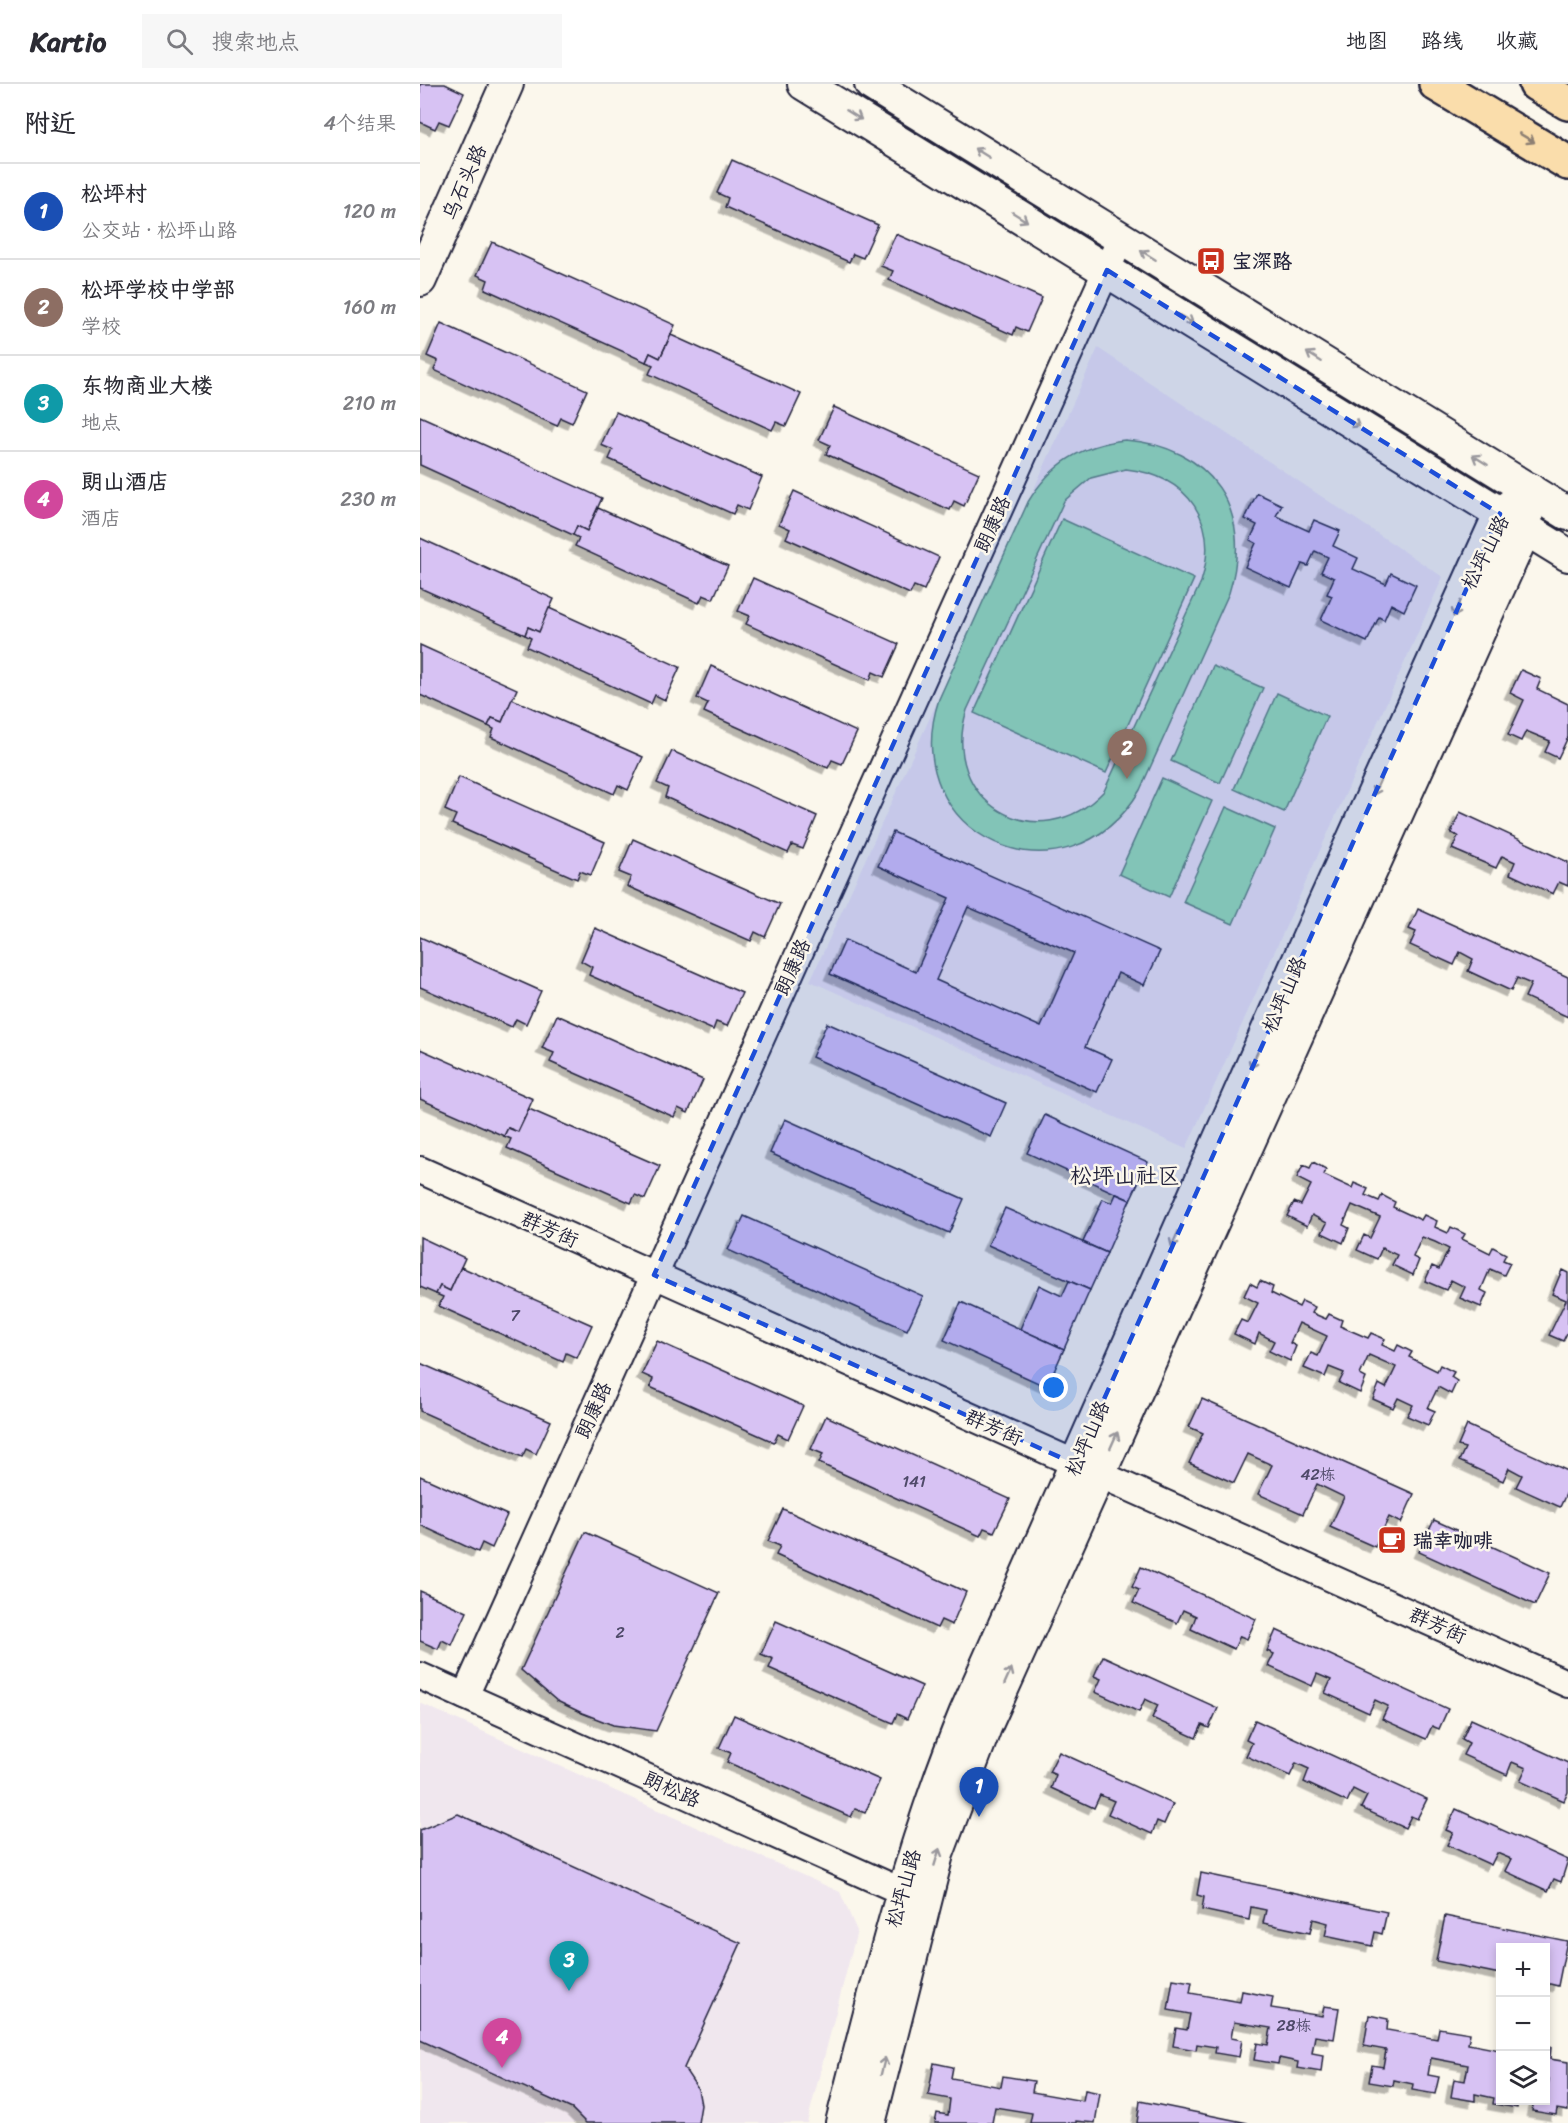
<!DOCTYPE html>
<html lang="zh">
<meta charset="utf-8">
<style>
body{margin:0;font-family:Sriracha,"LXGW WenKai TC",sans-serif;background:#f7f7f7;color:#2b2b33}
.controls{position:absolute;right:18px;bottom:18px;display:grid;overflow:hidden;border-radius:0px;box-shadow:0 3px 9px #0003}
.controls button{width:54px;height:54px;display:grid;place-items:center;padding:0;border:0;border-bottom:2px solid #e1e1e2;background:#fff;color:#2b2b33;font:30px sans-serif}
.you{position:absolute;left:634px;top:1304px;width:21px;height:21px;margin:-15px;border:4px solid #fff;border-radius:50%;background:#1a73e8;box-shadow:0 0 0 9px #1a73e833}
.badge{display:grid;place-items:center;width:39px;height:39px;border-radius:50%;background:#2563eb;color:#fff;font-size:20px;font-weight:700}
.pin{position:absolute;translate:-50% -50px;filter:drop-shadow(0 2px 3px #0008)}
.pin::after{content:'';position:absolute;top:32px;width:21px;height:18px;background:inherit;clip-path:polygon(0 0,100% 0,50% 100%)}
.list{margin:0;padding:0;list-style:none}
h2{display:flex;justify-content:space-between;align-items:center;height:78px;margin:0;padding:0 24px;font-size:26px}
h2 small{font-size:20px;font-weight:400;color:#7c7c81}
.list li{display:grid;grid-template-columns:39px 1fr auto;gap:18px;align-items:center;box-sizing:border-box;height:96px;padding:0 24px;border-top:2px solid #e1e1e2}
.list b{display:block;font-size:22px;white-space:nowrap}
.list p{margin:0;font-size:20px;white-space:nowrap;color:#7c7c81}
.list em{font-size:20px;font-style:normal;color:#7c7c81}
.icon{flex:none;width:33px;height:33px;fill:none;stroke:currentColor;stroke-width:2;stroke-linecap:round;stroke-linejoin:round}
.map{position:relative;flex:none;width:1148px;height:2039px;overflow:hidden}
header{display:flex;align-items:center;gap:36px;box-sizing:border-box;height:84px;padding:0 30px;background:#fff;border-bottom:2px solid #e1e1e2}
header strong{font-size:28px}
nav{display:flex;gap:33px;margin-inline-start:auto;font-size:21px}
.search{width:420px;height:54px;background:#f7f7f7;display:flex;align-items:center;gap:15px;box-sizing:border-box;padding:0 21px;border-radius:0px;color:#7c7c81;font-size:22px}
main{display:flex}
aside{flex:1;background:#fff}
.map>svg:first-child{display:block}
.built{fill:#f0e7ee}
.green{fill:#9be1af;stroke:#5e8275;stroke-width:1.5;fill-rule:evenodd}
.building{fill:#d7c2f3;stroke:#22223b;stroke-width:1.5;fill-rule:evenodd;filter:url(#shadow)}
.lines{fill:none;stroke-linecap:round;stroke-linejoin:round}
.minor-casing{stroke:#22223b;stroke-width:30}
.tertiary-casing{stroke:#22223b;stroke-width:36}
.motorway-casing{stroke:#22223b;stroke-width:38}
.minor{stroke:#fbf7ec;stroke-width:26}
.tertiary{stroke:#fbf7ec;stroke-width:32}
.motorway{stroke:#faddab;stroke-width:33}
.oneway{stroke:#99979c}
.oneway2{stroke:#8e8073}
.marked{fill:#1d4ed8;fill-opacity:0.2;stroke:#1d4ed8;stroke-width:4.5;stroke-dasharray:12 8;stroke-linejoin:round}
.labels{text-anchor:middle;stroke-width:5;stroke-linejoin:round;paint-order:stroke}
.number-label{font-size:16px;fill:#4f4a69}
.street-label{font-size:20px;fill:#22223b;stroke:#fbf7ec}
.poi-label{font-size:20px;font-weight:bold;fill:#22223b;stroke:#fbf7ec;text-anchor:start}
.quarter-label{font-size:22px;fill:#22223b;stroke:#fbf7ec}
</style>
<header>
<strong>Kartio</strong>
<div class="search"><svg class="icon" aria-label="search" viewBox="0 0 24 24"><circle cx="10" cy="10" r="6"/><path d="M15 15l6 6"/></svg>搜索地点</div>
<nav><a>地图</a><a>路线</a><a>收藏</a></nav>
</header>
<main>
<aside>
<h2>附近<small>4个结果</small></h2>
<ul class="list">
<li><span class="badge" style="background:#1a4fb4">1</span><div><b>松坪村</b><p>公交站 · 松坪山路</p></div><em>120 m</em></li>
<li><span class="badge" style="background:#8d6e63">2</span><div><b>松坪学校中学部</b><p>学校</p></div><em>160 m</em></li>
<li><span class="badge" style="background:#0f9aa8">3</span><div><b>东物商业大楼</b><p>地点</p></div><em>210 m</em></li>
<li><span class="badge" style="background:#d1479c">4</span><div><b>朗山酒店</b><p>酒店</p></div><em>230 m</em></li>
</ul>
</aside>
<div class="map">
<svg width="1148" height="2039" viewBox="0 0 1148 2039">
<defs>
<filter id="shadow"><feDropShadow dx="-5.5" dy="5.5" stdDeviation="0" flood-color="#0004"/></filter>
</defs>
<rect width="100%" height="100%" fill="#fbf7ec"/>
<filter id="ink" filterUnits="userSpaceOnUse"><feTurbulence type="fractalNoise" baseFrequency=".0167" numOctaves="2"/><feDisplacementMap in="SourceGraphic" scale="12" xChannelSelector="R" yChannelSelector="G"/><feConvolveMatrix kernelMatrix="1 2 1 2 8 2 1 2 1" color-interpolation-filters="sRGB"/></filter>
<g filter="url(#ink)">
<!-- built -->
<g class="built">
<path d="M678,264L1023,493L766,1065L390,897Z"/>
<path d="M0,1619L420,1808L437,1847L387,2039H0Z"/>
</g>
<!-- green -->
<g class="green">
<path d="M705,356C791,362 835,426 809,509L720,706C646,830 474,752 519,615L608,418C631,380 661,361 705,356ZM706,385C769,392 800,438 781,498L684,707C618,777 518,717 547,626L644,417L671,394Z"/>
<path d="M642,435L774,495L686,689L554,629Z"/>
<path d="M793,582L843,604L800,699L751,677Z"/>
<path d="M857,609L907,632L864,728L814,705Z"/>
<path d="M742,694L792,717L749,813L699,790Z"/>
<path d="M806,723L855,745L813,840L763,818Z"/>
</g>
<!-- building -->
<g class="building">
<path d="M0,0H25L44,9L29,41L19,37L15,45L0,38Z"/>
<path d="M312,76L458,141L443,174L433,170L429,178L305,123L308,114L297,109Z"/>
<path d="M476,150L622,214L607,248L596,243L593,251L469,196L473,187L461,182Z"/>
<path d="M72,158L255,241L240,274L230,269L226,278L65,205L68,196L57,191Z"/>
<path d="M21,239L167,306L152,339L141,334L137,342L14,286L18,277L7,272Z"/>
<path d="M251,251L381,310L366,342L356,338L352,346L229,290L233,281L226,278L230,269L240,274Z"/>
<path d="M414,323L559,389L544,422L534,417L530,426L406,370L410,361L399,356Z"/>
<path d="M196,328L342,393L328,426L317,421L313,430L189,375L193,366L181,361Z"/>
<path d="M0,332L182,414L167,447L157,442L153,451L0,381Z"/>
<path d="M374,407L519,473L504,506L494,502L490,510L366,454L370,445L359,440Z"/>
<path d="M837,409L862,421L856,432L889,447L894,436L920,447L913,462L938,474L933,485L966,500L971,489L996,501L984,527L971,520L964,536L959,533L947,558L901,536L912,512L907,510L914,494L901,488L908,473L895,467L888,482L882,480L871,504L825,483L836,459L830,456L837,441L825,435Z"/>
<path d="M178,424L308,482L293,515L283,511L279,519L155,462L159,454L153,451L157,442L167,447Z"/>
<path d="M0,454L134,515L119,548L108,543L105,551L0,504Z"/>
<path d="M333,494L479,560L464,593L453,588L450,596L326,540L330,532L318,527Z"/>
<path d="M129,524L260,583L245,616L235,611L231,620L107,563L111,554L105,551L108,543L119,548Z"/>
<path d="M0,561L97,605L82,638L72,634L68,642L0,611Z"/>
<path d="M291,582L437,648L422,680L412,676L408,684L284,628L288,619L277,614Z"/>
<path d="M1101,586L1121,595L1117,605L1148,620V653L1138,674L1125,668L1130,657L1106,647L1101,657L1088,651L1104,616L1090,609Z"/>
<path d="M92,615L223,673L208,706L198,701L194,710L71,653L74,645L68,642L72,634L82,638Z"/>
<path d="M252,667L397,732L383,765L372,761L368,769L245,713L248,704L237,699Z"/>
<path d="M39,693L185,758L171,791L160,787L157,795L32,740L36,731L25,726Z"/>
<path d="M1040,728L1148,778V802L1139,798L1133,810L1090,790L1095,778L1082,772L1076,784L1032,765L1038,752L1031,749Z"/>
<path d="M473,748L740,867L724,901L698,889L665,963L692,975L677,1008L410,890L425,856L496,888L529,814L458,782ZM548,823L654,869L621,943L516,896Z"/>
<path d="M213,755L360,820L345,853L335,848L331,857L207,802L211,793L199,788Z"/>
<path d="M998,825L1148,893V933L1105,913L1111,900L1097,894L1091,907L1048,887L1053,875L1040,868L1034,881L990,861L996,848L989,845Z"/>
<path d="M175,844L322,909L307,942L296,938L293,946L169,891L172,883L161,877Z"/>
<path d="M0,853L121,907L106,940L96,935L92,943L0,903Z"/>
<path d="M137,931L283,996L268,1029L258,1024L254,1033L130,978L134,969L122,964Z"/>
<path d="M407,939L586,1019L571,1053L392,973Z"/>
<path d="M0,965L113,1015L98,1048L88,1044L84,1052L0,1015Z"/>
<path d="M109,1025L240,1082L225,1115L215,1111L211,1119L87,1064L91,1055L84,1052L88,1044L98,1048Z"/>
<path d="M625,1031L728,1078L710,1116L607,1069Z"/>
<path d="M365,1035L544,1115L529,1149L350,1069Z"/>
<path d="M893,1078L906,1085L904,1091L932,1104L934,1099L948,1105L945,1111L959,1117L962,1111L975,1118L973,1123L1001,1136L1004,1131L1017,1137L1015,1143L1028,1149L1031,1143L1045,1150L1042,1155L1070,1169L1073,1163L1086,1170L1083,1176L1090,1179L1084,1191L1070,1185L1061,1206L1067,1209L1061,1223L1040,1214L1045,1203L1031,1196L1026,1206L1005,1197L1012,1182L1019,1185L1029,1165L1015,1158L1002,1153L993,1173L999,1176L993,1191L972,1181L977,1171L962,1164L957,1175L937,1166L944,1151L950,1154L960,1133L932,1121L923,1141L929,1144L923,1159L902,1149L907,1139L892,1131L887,1142L867,1132L874,1118L881,1121L891,1101L877,1094L883,1081L890,1084Z"/>
<path d="M696,1110L710,1116L687,1169L663,1158L683,1115L692,1119Z"/>
<path d="M585,1124L687,1169L670,1206L568,1161Z"/>
<path d="M324,1132L503,1212L487,1246L308,1166Z"/>
<path d="M0,1153L45,1174L30,1207L20,1202L16,1210L0,1203Z"/>
<path d="M41,1183L172,1241L157,1274L146,1269L143,1278L19,1222L23,1213L16,1210L20,1202L30,1207Z"/>
<path d="M1142,1186L1148,1189V1247L1143,1257L1129,1251L1146,1216L1132,1210Z"/>
<path d="M649,1197L670,1206L644,1265L600,1245L619,1201L642,1212Z"/>
<path d="M840,1197L853,1203L851,1209L879,1223L882,1217L895,1223L892,1229L906,1235L909,1230L922,1236L920,1242L948,1254L951,1249L965,1255L962,1261L975,1267L978,1261L992,1268L989,1273L1017,1287L1020,1281L1034,1288L1031,1293L1037,1297L1031,1310L1018,1303L1008,1324L1015,1327L1008,1341L987,1332L993,1321L978,1314L973,1324L953,1315L959,1300L966,1304L976,1283L949,1271L940,1291L946,1294L940,1309L919,1299L924,1289L909,1283L905,1293L884,1284L891,1269L898,1272L907,1252L879,1239L870,1259L876,1262L870,1277L849,1267L854,1257L839,1249L835,1260L814,1250L821,1236L828,1239L838,1219L824,1212L830,1199L837,1203Z"/>
<path d="M541,1218L644,1265L627,1303L524,1256Z"/>
<path d="M237,1257L383,1322L368,1355L358,1350L354,1358L230,1303L233,1295L222,1290Z"/>
<path d="M0,1279L131,1337L116,1370L106,1365L102,1373L0,1327Z"/>
<path d="M782,1315L994,1410L981,1439L969,1433L955,1463L910,1443L924,1413L897,1400L883,1430L838,1410L852,1381L828,1370L814,1399L769,1379L783,1349L769,1343Z"/>
<path d="M406,1332L590,1415L574,1448L564,1444L560,1452L399,1379L403,1370L391,1365Z"/>
<path d="M1047,1341L1148,1387V1412L1146,1410L1140,1423L1096,1403L1102,1391L1089,1384L1083,1397L1039,1377L1045,1364L1038,1362Z"/>
<path d="M0,1392L87,1431L72,1464L62,1459L58,1468L0,1441Z"/>
<path d="M363,1425L546,1508L532,1541L521,1536L517,1544L356,1471L360,1462L348,1457Z"/>
<path d="M1014,1436L1130,1489L1115,1521L999,1468Z"/>
<path d="M165,1448L299,1509L236,1647L193,1641L162,1629L137,1617L101,1586Z"/>
<path d="M721,1483L836,1535L827,1555L820,1552L814,1565L771,1545L776,1532L763,1526L757,1539L713,1519L719,1506L712,1503Z"/>
<path d="M0,1507L47,1528L32,1561L22,1556L18,1565L0,1557Z"/>
<path d="M356,1537L502,1602L487,1635L477,1630L473,1639L349,1584L353,1575L341,1570Z"/>
<path d="M856,1546L1028,1625L1019,1645L1012,1642L1006,1655L962,1635L968,1622L955,1616L949,1629L905,1609L911,1596L897,1590L892,1602L848,1582L854,1570L847,1567Z"/>
<path d="M683,1572L798,1624L789,1644L782,1641L776,1654L732,1634L738,1621L725,1615L719,1628L675,1608L681,1595L674,1592Z"/>
<path d="M314,1631L460,1696L445,1729L435,1725L431,1733L307,1678L311,1669L299,1664Z"/>
<path d="M1051,1635L1148,1679V1708L1144,1717L1100,1697L1106,1684L1092,1678L1087,1691L1043,1671L1049,1659L1042,1655Z"/>
<path d="M835,1636L1007,1715L997,1735L991,1732L985,1744L941,1724L947,1712L933,1705L927,1718L884,1698L889,1685L876,1679L870,1692L826,1672L832,1659L826,1656Z"/>
<path d="M639,1668L753,1720L744,1740L737,1737L732,1750L688,1730L694,1717L680,1711L674,1724L631,1704L636,1691L629,1688Z"/>
<path d="M1036,1725L1148,1776L1141,1798L1134,1795L1128,1807L1085,1787L1091,1775L1077,1769L1071,1781L1027,1761L1033,1749L1026,1746Z"/>
<path d="M38,1730L321,1859L264,1984L278,2005L281,2021L278,2039H166L152,2025L0,1956V1746Z"/>
<path d="M781,1789L967,1828L962,1850L955,1848L952,1862L905,1852L908,1839L893,1835L890,1849L843,1839L846,1826L831,1823L829,1836L782,1826L784,1813L777,1811Z"/>
<path d="M1025,1832L1147,1857L1138,1902L1126,1899V1864H1080V1890L1016,1877Z"/>
<path d="M753,1895L772,1898L770,1909L820,1918L822,1907L853,1913L851,1924L902,1932L904,1922L919,1924L914,1955L895,1952L892,1969L903,1971L901,1988L877,1984L878,1978L859,1974L858,1980L834,1976L837,1959L848,1961L851,1944L814,1938L811,1954L822,1956L819,1973L795,1969L796,1963L777,1960L776,1966L753,1962L756,1944L767,1946L770,1930L748,1926Z"/>
<path d="M949,1931L968,1935L967,1946L1017,1955L1019,1944L1050,1949L1048,1960L1080,1966V2016H1098L1097,2024L1073,2020L1074,2014L1055,2010V2017L1031,2013L1034,1995L1045,1997L1048,1981L1011,1974L1008,1991L1019,1993L1015,2010L992,2006L993,2000L974,1996L973,2002L949,1998L952,1981L963,1983L966,1966L944,1962Z"/>
<path d="M1126,1962L1131,1963L1130,1975L1148,1978V2027L1137,2025L1136,2031L1112,2027L1114,2016H1126L1129,1995H1126Z"/>
<path d="M514,1979L533,1983L531,1994L581,2003L583,1992L614,1997L612,2008L663,2017L665,2006L680,2009L675,2039L656,2037V2039H610L612,2029L575,2023L572,2039H515L517,2029L528,2031L530,2015L508,2011Z"/>
<path d="M720,2017L828,2039H717Z"/>
</g>
<g class="lines">
<!-- minor casing -->
<g class="minor-casing">
<g id="minor">
<path d="M0,1086L1148,1600"/>
<path d="M0,1592L501,1816"/>
<path d="M45,1612L701,154"/>
</g>
</g>
<!-- tertiary casing -->
<g class="tertiary-casing">
<g id="tertiary">
<path d="M384,0L1148,471"/>
<path d="M451,0L1148,430"/>
<path d="M0,196L87,0"/>
<path d="M422,2039C457,1900 491,1761 546,1628L889,853L1080,430L1110,406"/>
<path d="M449,2039L517,1770L565,1643L1105,445L1110,406"/>
</g>
</g>
<!-- motorway casing -->
<g class="motorway-casing">
<g id="motorway">
<path d="M1016,0L1148,79"/>
<path d="M1116,0L1148,19"/>
</g>
</g>
<!-- minor -->
<use href="#minor" class="minor"/>
<!-- tertiary -->
<use href="#tertiary" class="tertiary"/>
<!-- motorway -->
<use href="#motorway" class="motorway"/>
</g>
<!-- one-way arrows -->
<defs><path id="oneway-shaft" d="M-6 0H5M1.5-3L5.5 0L1.5 3" fill="none" stroke-width="1.6" stroke-linecap="round" stroke-linejoin="round" transform="scale(1.5)"/></defs>
<g class="oneway">
<use href="#oneway-shaft" transform="translate(434 31) rotate(32)"/>
<use href="#oneway-shaft" transform="translate(562 69) rotate(-148)"/>
<use href="#oneway-shaft" transform="translate(600 133) rotate(32)"/>
<use href="#oneway-shaft" transform="translate(728 171) rotate(-148)"/>
<use href="#oneway-shaft" transform="translate(766 235) rotate(32)"/>
<use href="#oneway-shaft" transform="translate(894 273) rotate(-148)"/>
<use href="#oneway-shaft" transform="translate(932 338) rotate(32)"/>
<use href="#oneway-shaft" transform="translate(1060 376) rotate(-148)"/>
<use href="#oneway-shaft" transform="translate(1037 525) rotate(114)"/>
<use href="#oneway-shaft" transform="translate(957 703) rotate(114)"/>
<use href="#oneway-shaft" transform="translate(834 976) rotate(114)"/>
<use href="#oneway-shaft" transform="translate(755 1155) rotate(114)"/>
<use href="#oneway-shaft" transform="translate(694 1356) rotate(-66)"/>
<use href="#oneway-shaft" transform="translate(588 1592) rotate(-66)"/>
<use href="#oneway-shaft" transform="translate(517 1773) rotate(-73)"/>
<use href="#oneway-shaft" transform="translate(463 1982) rotate(-76)"/>
</g>
<use class="oneway2" href="#oneway-shaft" transform="translate(1107 54) rotate(31)"/>
</g>
<!-- marked area -->
<path class="marked" d="M687,186L1080,430L655,1380L234,1191Z"/>
<!-- icons -->
<defs>
<g id="bus-square" transform="scale(1.5)"><rect x="-9" y="-9" width="18" height="18" rx="4" fill="#c8321e" stroke="#fbf7ec"/><path d="M-5-6H5V4H4V6H2V4H-2V6H-4V4H-5ZM-3.5-4V0h7V-4ZM-3.5 1.2v1.5H-2V1.2ZM2 1.2v1.5H3.5V1.2Z" fill="#fff"/></g>
<g id="cafe-square" transform="scale(1.5)"><rect x="-9" y="-9" width="18" height="18" rx="4" fill="#c8321e" stroke="#fbf7ec"/><path d="M-5.5-4.5H6V0H3Q3 3.5 0 3.5H-2.5Q-5.5 3.5-5.5 0ZM3-3.2v2h1.7v-2ZM-6 4.5H4V6H-6Z" fill="#fff"/></g>
</defs>
<g fill-rule="evenodd">
<use href="#bus-square" x="791" y="177"/>
<use href="#cafe-square" x="972" y="1456"/>
</g>
<g class="labels">
<!-- number labels -->
<g class="number-label">
<text x="95" y="1237">7</text>
<text x="898" y="1396">42栋</text>
<text x="494" y="1403">141</text>
<text x="200" y="1554">2</text>
<text x="874" y="1947">28栋</text>
</g>
<!-- street labels -->
<g class="street-label">
<text transform="translate(44 98) rotate(-66)" y="7">乌石头路</text>
<text transform="translate(572 440) rotate(-66)" y="7">朗康路</text>
<text transform="translate(1065 468) rotate(-63)" y="7">松坪山路</text>
<text transform="translate(372 883) rotate(-66)" y="7">朗康路</text>
<text transform="translate(864 910) rotate(-66)" y="7">松坪山路</text>
<text transform="translate(130 1145) rotate(24)" y="7">群芳街</text>
<text transform="translate(173 1326) rotate(-66)" y="7">朗康路</text>
<text transform="translate(574 1343) rotate(24)" y="7">群芳街</text>
<text transform="translate(667 1354) rotate(-66)" y="7">松坪山路</text>
<text transform="translate(1018 1541) rotate(24)" y="7">群芳街</text>
<text transform="translate(252 1705) rotate(24)" y="7">朗松路</text>
<text transform="translate(483 1804) rotate(-74)" y="7">松坪山路</text>
</g>
<!-- poi labels -->
<g class="poi-label">
<text x="812" y="184">宝深路</text>
<text x="993" y="1463">瑞幸咖啡</text>
</g>
<!-- quarter labels -->
<g class="quarter-label">
<text x="705" y="1099">松坪山社区</text>
</g>
</g>
</svg>
<div class="controls">
<button>+</button>
<button>−</button>
<button><svg class="icon" aria-label="layers" viewBox="0 0 24 24"><path d="M12 4l9 5-9 5-9-5zM3 14l9 5 9-5"/></svg></button>
</div>
<div class="you"></div>
<div class="pin badge" style="left:559px;top:1733px;background:#1a4fb4">1</div>
<div class="pin badge" style="left:707px;top:695px;background:#8d6e63">2</div>
<div class="pin badge" style="left:149px;top:1907px;background:#0f9aa8">3</div>
<div class="pin badge" style="left:82px;top:1984px;background:#d1479c">4</div>
</div>
</main>
